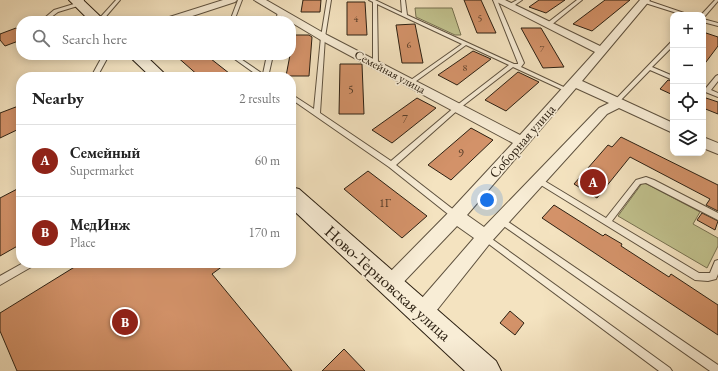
<!DOCTYPE html>
<meta charset="utf-8">
<style>
body{margin:0;font-family:"EB Garamond",serif;background:#f2f2f2;color:#222}
.controls{position:absolute;right:12px;top:12px;display:grid;overflow:hidden;border-radius:8px;box-shadow:0 2px 10px #0003}
.controls button{width:36px;height:36px;display:grid;place-items:center;padding:0;border:0;border-bottom:1px solid #e0e0e0;background:#fff;color:#222;font:20px sans-serif}
.you{position:absolute;left:487px;top:200px;width:14px;height:14px;margin:-10px;border:3px solid #fff;border-radius:50%;background:#1a73e8;box-shadow:0 0 0 6px #1a73e833}
.badge{display:grid;place-items:center;width:26px;height:26px;border-radius:50%;background:#8f2418;color:#fff;font-size:13px;font-weight:700}
.pin{position:absolute;translate:-50% -50%;border:2px solid #fff;box-shadow:0 1px 4px #0006}
.list{margin:0;padding:0;list-style:none}
h2{display:flex;justify-content:space-between;align-items:center;height:52px;margin:0;padding:0 16px;font-size:17px}
h2 small{font-size:13px;font-weight:400;color:#767676}
.list li{display:grid;grid-template-columns:26px 1fr auto;gap:12px;align-items:center;box-sizing:border-box;height:72px;padding:0 16px;border-top:1px solid #e0e0e0}
.list b{display:block;font-size:15px;white-space:nowrap}
.list p{margin:0;font-size:13px;white-space:nowrap;color:#767676}
.list em{font-size:13px;font-style:normal;color:#767676}
.icon{flex:none;width:22px;height:22px;fill:none;stroke:currentColor;stroke-width:2;stroke-linecap:round;stroke-linejoin:round}
.map{position:relative;flex:none;width:718px;height:371px;overflow:hidden}
.search{position:absolute;background:#fff;box-shadow:0 2px 10px #0003;left:16px;top:16px;width:280px;height:44px;display:flex;align-items:center;gap:10px;box-sizing:border-box;padding:0 14px;border-radius:16px;color:#767676;font-size:15px}
.panel{position:absolute;background:#fff;box-shadow:0 2px 10px #0003;left:16px;top:72px;width:280px;height:196px;border-radius:16px}
.map>svg:first-child{display:block}
.green{fill:#c1c28e;stroke:#767150}
.building{fill:#d39269;stroke:#2c2012}
.lines{fill:none;stroke-linecap:round;stroke-linejoin:round}
.lane-casing{stroke:#5e513e;stroke-width:2}
.street-casing{stroke:#5e513e;stroke-width:2}
.secondary-casing{stroke:#2c2012;stroke-width:2}
.lane{fill:#f8edd6;fill-rule:evenodd}
.street{fill:#f8edd6;fill-rule:evenodd}
.secondary{fill:#f8edd6;fill-rule:evenodd}
.labels{text-anchor:middle;stroke-width:3.5;stroke-linejoin:round;paint-order:stroke}
.far-number-label{font-size:10px;fill:#563c28}
.far-street-label{font-size:12px;fill:#2c2012;stroke:#f8edd6}
.number-label{font-size:12px;fill:#563c28}
.street-label{font-size:14px;fill:#2c2012;stroke:#f8edd6}
.near-street-label{font-size:17px;fill:#2c2012;stroke:#f8edd6}
</style>
<div class="map">
<svg width="718" height="371" viewBox="0 0 718 371">
<rect width="100%" height="100%" fill="#f4e3c0"/>
<filter id="stains"><feTurbulence type="fractalNoise" baseFrequency=".005" numOctaves="4"/><feColorMatrix values="0 0 0 0 .2 0 0 0 0 .09 0 0 0 0 .02 0 0 0 .5 -.17"/></filter>
<radialGradient id="worn" r=".72"><stop offset=".6" stop-color="#630" stop-opacity="0"/><stop offset="1" stop-color="#630" stop-opacity=".3"/></radialGradient>
<!-- green -->
<g class="green">
<path d="M415,8H452L461,35H455L416,17Z"/>
<path d="M643,182L700,212L693,224L718,238V246L707,268L618,216Z"/>
</g>
<!-- building -->
<g class="building">
<path d="M303,0H321L320,12H301Z"/>
<path d="M464,0H481L496,33H477Z"/>
<path d="M539,0H565L546,13L529,7Z"/>
<path d="M605,0H630L592,31L573,24Z"/>
<path d="M347,2H365L367,35H347Z"/>
<path d="M415,24L423,63H402L396,25Z"/>
<path d="M16,28L21,33V40L5,46L0,40V34Z"/>
<path d="M521,28H541L564,67L543,68Z"/>
<path d="M703,32L718,37V46L703,66Z"/>
<path d="M293,35H309L312,37L309,76H286L290,55H291Z"/>
<path d="M473,51L491,59L457,85L438,75Z"/>
<path d="M175,55H206L234,77H200Z"/>
<path d="M340,64H362L364,114H339Z"/>
<path d="M518,72L539,82L506,111L485,100Z"/>
<path d="M668,80L673,81V95L660,89Z"/>
<path d="M703,97L718,102V114L703,108Z"/>
<path d="M417,98L436,108L392,143L372,130Z"/>
<path d="M21,105V128L0,138V113Z"/>
<path d="M471,128L493,140L451,180L428,165Z"/>
<path d="M621,137L718,185V211L706,205L710,199L630,157L597,198L574,184L608,145L612,147Z"/>
<path d="M368,171L427,216L402,238L344,189Z"/>
<path d="M21,187V244L0,256V198Z"/>
<path d="M554,205L603,236L605,234L622,244L621,246L669,277L671,274L718,305V335L542,218Z"/>
<path d="M702,213L718,221L715,230L697,220Z"/>
<path d="M81,263H227L212,274L292,371H17L0,331V313Z"/>
<path d="M510,311L524,323L515,335L500,323Z"/>
<path d="M344,349L365,371H322Z"/>
</g>
<g class="lines">
<!-- lane casing -->
<g class="lane-casing">
<g id="lane">
<path d="M80,0H84L81,5L58,12L46,21H41L54,10L77,3Z"/>
<path d="M116,0H120L102,21H97Z"/>
<path d="M238,0H242L234,21H230Z"/>
<path d="M327,0H331L325,37L320,113L391,161L456,106L509,65L466,45L412,84H408V82L462,44L377,4L378,64L377,65H373V2L369,0H375L402,13L401,0H405L407,15L514,64H518V63L493,0H497L524,63L521,67L570,90L569,91H565L513,67L460,108L396,165L459,214L460,216L459,218L456,219L453,218L389,167L291,99V94L314,109L321,37Z"/>
<path d="M517,0H522L512,7H508V5Z"/>
<path d="M577,0H582L550,26H546V24Z"/>
<path d="M643,0H646L690,15H683L642,2Z"/>
<path d="M715,0H718V1L705,16L701,15Z"/>
<path d="M278,12L282,13L280,21H276Z"/>
<path d="M176,16H180L185,21H180L176,18Z"/>
<path d="M703,19L718,23V26L703,22Z"/>
<path d="M671,42H673V46L652,67L673,76V80L650,70L618,103H614V101Z"/>
<path d="M70,55H78L74,57H70Z"/>
<path d="M103,55H109L97,77H91Z"/>
<path d="M229,55H235L263,74L267,55H273L268,77H260Z"/>
<path d="M718,75V81L711,90L718,93V97L703,91V87L706,88L716,76Z"/>
<path d="M538,177L606,218L636,180L646,177L654,180L718,213V220L646,183L640,184L612,221L699,273H710L715,261L718,260V274L716,279L708,281L695,280L536,182L535,180L536,178Z"/>
<path d="M501,217L718,365V371H710L498,222L497,220L498,218Z"/>
<path d="M485,234L670,368L672,371H659L482,239L481,237L482,235Z"/>
<path d="M23,263H34L33,266L0,285V276Z"/>
</g>
</g>
<!-- street casing -->
<g class="street-casing">
<g id="street">
<path d="M223,0H237L235,2L177,21H162L163,19Z"/>
<path d="M254,0H266L327,35L520,135L595,52L493,0H505L600,46L640,0H650L582,81L673,123V133L619,108L607,114L491,242L429,320L422,322L415,320L413,313L415,306L474,238L457,226L396,290L390,292L384,290L381,284L384,278L450,211L513,143L319,39ZM576,88L609,103L599,108L484,227L467,215Z"/>
<path d="M703,137L718,143V154L703,148Z"/>
</g>
</g>
<!-- secondary casing -->
<g class="secondary-casing">
<g id="secondary">
<path d="M69,0H83L105,21H90Z"/>
<path d="M128,55H145L168,77H151Z"/>
<path d="M291,187L299,189L496,361L501,371H465L291,208Z"/>
</g>
</g>
<!-- lane -->
<use href="#lane" class="lane"/>
<!-- street -->
<use href="#street" class="street"/>
<!-- secondary -->
<use href="#secondary" class="secondary"/>
</g>
<g class="labels">
<!-- far-number labels -->
<g class="far-number-label">
<text x="480" y="21">5</text>
<text x="356" y="22">4</text>
<text x="409" y="48">6</text>
<text x="542" y="52">7</text>
<text x="465" y="71">8</text>
</g>
<!-- far-street labels -->
<g class="far-street-label">
<text transform="translate(390 72) rotate(28)" y="4">Семейная улица</text>
</g>
<!-- number labels -->
<g class="number-label">
<text x="351" y="93">5</text>
<text x="405" y="123">7</text>
<text x="461" y="157">9</text>
<text x="385" y="207">1Г</text>
</g>
<!-- street labels -->
<g class="street-label">
<text transform="translate(522 141) rotate(-49)" y="5">Соборная улица</text>
</g>
<!-- near-street labels -->
<g class="near-street-label">
<text transform="translate(388 283) rotate(42)" y="6">Ново-Терновская улица</text>
</g>
</g>
<rect width="100%" height="100%" filter="url(#stains)"/>
<rect width="100%" height="100%" fill="url(#worn)"/>
</svg>
<div class="controls">
<button>+</button>
<button>−</button>
<button><svg class="icon" aria-label="locate" viewBox="0 0 24 24"><circle cx="12" cy="12" r="6"/><path d="M12 2v4M12 18v4M2 12h4M18 12h4"/></svg></button>
<button><svg class="icon" aria-label="layers" viewBox="0 0 24 24"><path d="M12 4l9 5-9 5-9-5zM3 14l9 5 9-5"/></svg></button>
</div>
<div class="you"></div>
<div class="pin badge" style="left:593px;top:182px">A</div>
<div class="pin badge" style="left:125px;top:322px">B</div>
<div class="search"><svg class="icon" aria-label="search" viewBox="0 0 24 24"><circle cx="10" cy="10" r="6"/><path d="M15 15l6 6"/></svg>Search here</div>
<section class="panel">
<h2>Nearby<small>2 results</small></h2>
<ul class="list">
<li><span class="badge">A</span><div><b>Семейный</b><p>Supermarket</p></div><em>60 m</em></li>
<li><span class="badge">B</span><div><b>МедИнж</b><p>Place</p></div><em>170 m</em></li>
</ul>
</section>
</div>
